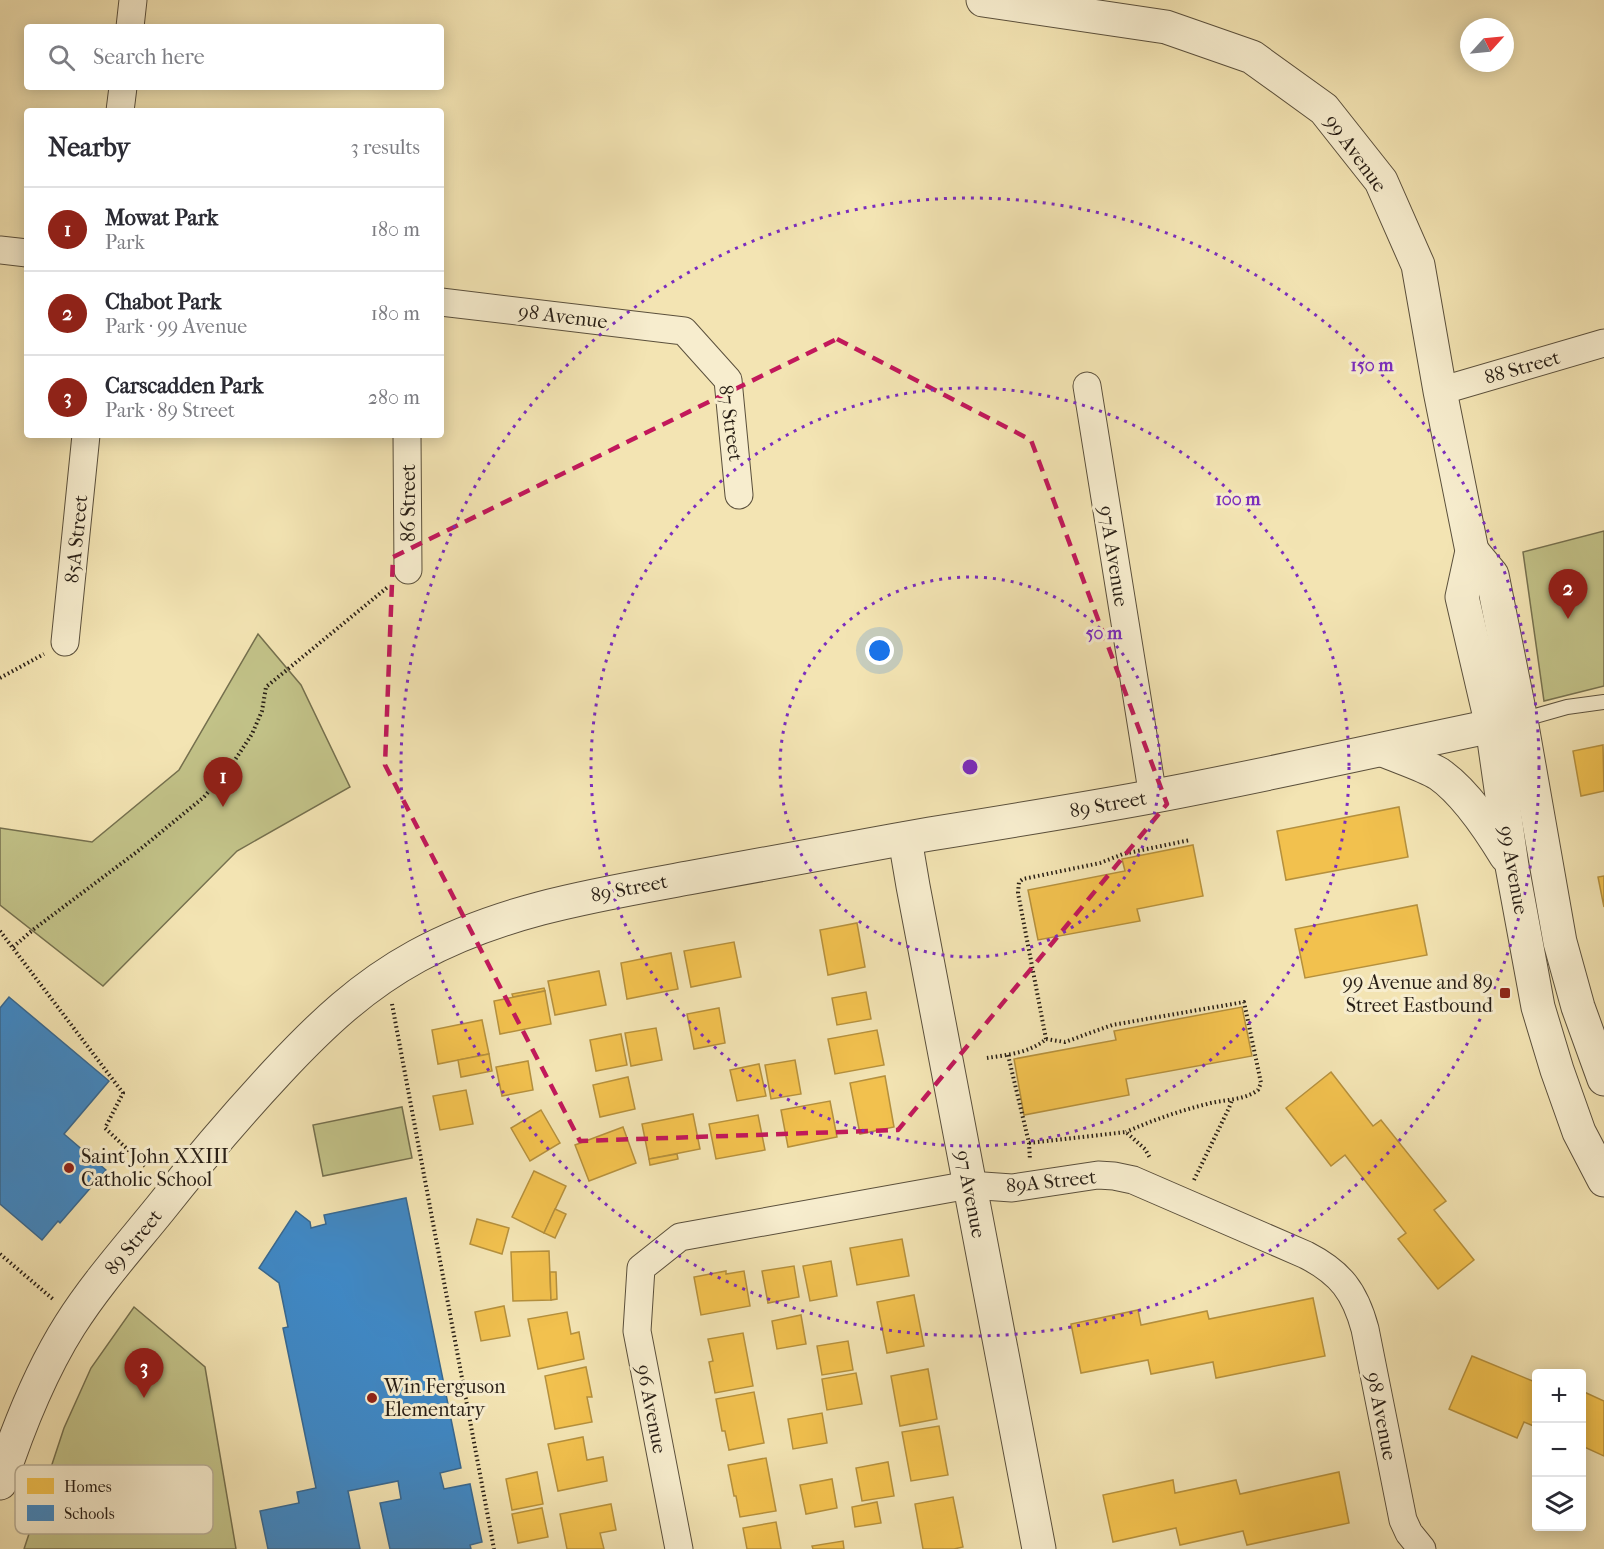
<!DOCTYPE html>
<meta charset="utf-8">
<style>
body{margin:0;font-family:"IM FELL French Canon",serif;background:#f2f2f3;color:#2b2b33}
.controls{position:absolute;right:18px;bottom:18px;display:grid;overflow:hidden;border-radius:6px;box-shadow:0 3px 15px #0003}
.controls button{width:54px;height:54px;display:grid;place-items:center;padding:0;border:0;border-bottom:2px solid #e1e1e2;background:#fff;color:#2b2b33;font:30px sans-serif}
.compass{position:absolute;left:1460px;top:18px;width:54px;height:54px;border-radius:50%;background:#fff;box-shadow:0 3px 15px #0003;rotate:63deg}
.you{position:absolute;left:880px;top:651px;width:21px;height:21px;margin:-15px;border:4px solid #fff;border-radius:50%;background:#1a73e8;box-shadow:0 0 0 9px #1a73e833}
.badge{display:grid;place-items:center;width:39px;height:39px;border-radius:50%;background:#8f2418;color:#fff;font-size:20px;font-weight:700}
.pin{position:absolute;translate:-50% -50px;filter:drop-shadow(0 2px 3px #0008)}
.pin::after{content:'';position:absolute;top:32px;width:21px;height:18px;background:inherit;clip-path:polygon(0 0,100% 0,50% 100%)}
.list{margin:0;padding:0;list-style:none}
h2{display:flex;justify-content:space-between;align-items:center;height:78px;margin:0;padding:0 24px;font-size:26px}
h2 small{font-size:20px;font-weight:400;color:#7c7c81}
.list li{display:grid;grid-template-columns:39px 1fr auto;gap:18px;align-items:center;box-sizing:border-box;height:84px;padding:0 24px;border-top:2px solid #e1e1e2}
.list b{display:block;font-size:22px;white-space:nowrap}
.list p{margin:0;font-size:20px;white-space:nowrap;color:#7c7c81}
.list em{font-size:20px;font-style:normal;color:#7c7c81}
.icon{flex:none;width:33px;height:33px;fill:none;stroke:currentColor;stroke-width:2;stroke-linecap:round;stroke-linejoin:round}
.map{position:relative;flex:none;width:1604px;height:1549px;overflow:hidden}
.search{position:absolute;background:#fff;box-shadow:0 3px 15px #0003;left:24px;top:24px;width:420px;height:66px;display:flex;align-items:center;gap:15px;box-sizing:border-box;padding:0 21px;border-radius:6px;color:#7c7c81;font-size:22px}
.panel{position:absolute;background:#fff;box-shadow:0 3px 15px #0003;left:24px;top:108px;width:420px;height:330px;border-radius:6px}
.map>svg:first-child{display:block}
.green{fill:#c2c288;stroke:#75704e;stroke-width:1.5}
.homes{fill:#f2c14e;stroke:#b5903d;stroke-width:1.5}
.schools{fill:#3f88c5;stroke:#386890;stroke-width:1.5}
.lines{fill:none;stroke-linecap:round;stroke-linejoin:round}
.service-casing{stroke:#5b503c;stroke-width:16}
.minor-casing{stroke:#5b503c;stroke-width:29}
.tertiary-casing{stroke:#5b503c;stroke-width:35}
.path{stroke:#281e15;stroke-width:4;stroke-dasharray:1.5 3;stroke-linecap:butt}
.service{stroke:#f7edce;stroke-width:14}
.minor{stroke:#f7edce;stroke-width:27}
.tertiary{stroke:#f7edce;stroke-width:33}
.marked{fill:none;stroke:#c2185b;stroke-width:4.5;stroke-dasharray:12 8;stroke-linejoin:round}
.ring{fill:none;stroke:#7b2cbf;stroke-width:3;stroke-dasharray:3 6}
.poi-dot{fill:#8f2418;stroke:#f7edce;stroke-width:2}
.labels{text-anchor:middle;stroke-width:6;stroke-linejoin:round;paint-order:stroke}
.street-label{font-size:20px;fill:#281e15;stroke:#f7edce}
.poi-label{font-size:20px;fill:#281e15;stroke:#f7edce;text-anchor:start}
.key{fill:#f7edce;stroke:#b9af96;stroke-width:1.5}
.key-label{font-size:16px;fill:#281e15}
.centre{fill:#7b2cbf;stroke:#f7edce;stroke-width:3}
.ring-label{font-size:18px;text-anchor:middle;font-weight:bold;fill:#7b2cbf;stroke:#f7edce;stroke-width:6;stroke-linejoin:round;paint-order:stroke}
</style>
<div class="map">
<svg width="1604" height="1549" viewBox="0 0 1604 1549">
<rect width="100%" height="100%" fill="#f3e4b3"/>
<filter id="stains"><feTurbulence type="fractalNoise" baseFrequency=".00333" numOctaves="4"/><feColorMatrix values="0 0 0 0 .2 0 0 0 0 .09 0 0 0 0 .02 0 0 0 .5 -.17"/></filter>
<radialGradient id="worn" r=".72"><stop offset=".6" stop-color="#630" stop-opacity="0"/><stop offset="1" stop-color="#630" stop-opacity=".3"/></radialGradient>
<!-- green -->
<g class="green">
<path d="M1604,531V686L1544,701L1523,552Z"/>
<path d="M258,634L301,685L350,787L237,851L103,986L0,905V828L92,842L179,770Z"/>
<path d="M402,1107L412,1158L323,1176L313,1125Z"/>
<path d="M134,1307L205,1367L236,1549H24L64,1428L91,1368Z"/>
</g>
<!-- homes -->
<g class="homes">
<path d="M1603,745L1604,791L1581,796L1573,751Z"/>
<path d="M1399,807L1408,857L1286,880L1277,831Z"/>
<path d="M1193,845L1203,896L1137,909L1140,921L1038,940L1028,890L1125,871L1122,859Z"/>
<path d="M1604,876V907L1598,877Z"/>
<path d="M1417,905L1427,955L1305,978L1295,929Z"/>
<path d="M857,923L865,967L828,975L820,930Z"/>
<path d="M734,942L741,977L691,987L684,951Z"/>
<path d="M671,953L678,989L627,999L621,963Z"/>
<path d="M599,971L606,1005L555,1015L548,981Z"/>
<path d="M544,988L545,991L513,997L512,994Z"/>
<path d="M545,991L551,1024L500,1034L494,1001Z"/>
<path d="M866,992L871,1019L837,1025L832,998Z"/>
<path d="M1242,1007L1252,1056L1126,1079L1129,1095L1024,1115L1014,1059L1116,1040L1114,1031Z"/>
<path d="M719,1008L725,1043L694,1049L687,1014Z"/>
<path d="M482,1020L489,1054L438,1064L432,1030Z"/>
<path d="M656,1028L662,1060L631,1066L625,1033Z"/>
<path d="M877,1030L884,1065L835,1074L828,1039Z"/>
<path d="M621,1034L627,1065L596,1071L590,1040Z"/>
<path d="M489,1054L492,1071L461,1077L458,1060Z"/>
<path d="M795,1060L801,1094L771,1099L765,1065Z"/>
<path d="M528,1061L533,1090L502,1096L496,1067Z"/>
<path d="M759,1064L766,1096L737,1101L730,1070Z"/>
<path d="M1331,1072L1373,1126L1381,1120L1446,1201L1434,1210L1474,1260L1438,1289L1398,1239L1406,1233L1345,1155L1331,1166L1286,1108Z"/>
<path d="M885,1076L894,1127L860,1134L850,1083Z"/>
<path d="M628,1077L635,1109L600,1117L593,1085Z"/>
<path d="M466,1090L473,1124L440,1130L433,1096Z"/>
<path d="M830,1101L837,1137L788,1147L781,1110Z"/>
<path d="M541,1110L560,1143L530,1161L511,1128Z"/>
<path d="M693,1114L700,1149L649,1159L642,1124Z"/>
<path d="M758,1115L765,1150L716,1159L709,1124Z"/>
<path d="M623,1127L636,1163L589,1181L575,1145Z"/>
<path d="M677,1154L678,1159L650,1165L649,1159Z"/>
<path d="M534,1171L566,1186L544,1233L512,1217Z"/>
<path d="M555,1209L566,1214L555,1238L544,1233Z"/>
<path d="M477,1219L509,1228L502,1254L470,1244Z"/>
<path d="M902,1239L909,1276L857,1285L850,1248Z"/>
<path d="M549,1251L551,1300L513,1301L511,1252Z"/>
<path d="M831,1261L837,1296L810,1301L803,1266Z"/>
<path d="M794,1266L799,1297L768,1303L762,1271Z"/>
<path d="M726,1271V1274L744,1271L750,1306L701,1315L694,1277Z"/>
<path d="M550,1272H556L557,1299L551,1300Z"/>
<path d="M914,1295L924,1346L887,1353L877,1302Z"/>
<path d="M1313,1298L1325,1356L1216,1378L1213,1362L1151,1374L1148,1360L1081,1373L1071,1324L1138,1310L1141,1325L1207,1311L1209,1319Z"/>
<path d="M504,1306L510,1336L481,1341L475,1312Z"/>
<path d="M567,1312L571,1334L579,1332L584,1359L538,1369L528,1319Z"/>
<path d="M801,1315L806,1344L777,1349L772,1321Z"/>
<path d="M743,1333L753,1386L715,1393L709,1362L713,1361L708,1339Z"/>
<path d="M848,1341L853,1370L822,1375L817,1346Z"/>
<path d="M1472,1356L1535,1382L1536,1378V1427L1524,1422L1517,1438L1449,1409Z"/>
<path d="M586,1367L592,1397H587L592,1422L555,1429L545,1376Z"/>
<path d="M928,1369L937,1419L900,1426L891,1376Z"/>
<path d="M856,1373L862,1404L827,1410L822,1379Z"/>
<path d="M1582,1391L1604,1401V1456L1582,1446Z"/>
<path d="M754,1392L764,1443L729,1450L725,1431H722L716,1399Z"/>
<path d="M822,1413L827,1443L793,1449L788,1419Z"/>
<path d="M939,1426L948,1475L911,1481L902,1432Z"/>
<path d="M583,1437L587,1460L603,1457L607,1481L558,1491L548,1444Z"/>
<path d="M766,1458L776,1511L740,1517L736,1496H734L728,1465Z"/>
<path d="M888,1462L894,1496L862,1501L856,1468Z"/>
<path d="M537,1472L543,1504L512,1510L506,1479Z"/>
<path d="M1339,1472L1349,1523L1247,1545L1243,1531L1180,1545L1176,1528L1113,1542L1103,1495L1173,1480L1175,1493L1236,1480L1240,1494Z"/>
<path d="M832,1479L837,1508L806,1514L800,1485Z"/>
<path d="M953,1497L963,1547L954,1549H923L915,1504Z"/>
<path d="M877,1502L881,1523L855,1527L852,1507Z"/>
<path d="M611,1504L616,1530L600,1533L604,1549H567L560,1514Z"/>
<path d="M542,1508L548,1537L518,1543L512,1514Z"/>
<path d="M776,1522L781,1549H747L743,1528Z"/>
<path d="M843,1541L844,1549H813L812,1546Z"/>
</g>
<!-- schools -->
<g class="schools">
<path d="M9,997L109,1081L64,1134L106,1170L60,1223L58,1221L42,1240L0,1204V1008Z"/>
<path d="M406,1198L461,1468L440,1473L444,1489L470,1484L482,1542L470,1545L471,1549H390L380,1503L401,1499L398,1481L348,1491L360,1549H268L260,1511L299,1503L297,1492L316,1488L283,1328L288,1327L279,1283L259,1268L296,1211L310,1222L311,1228L326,1224L324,1215Z"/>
</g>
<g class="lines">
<!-- service casing -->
<g class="service-casing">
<path id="service" d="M1521,720L1567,707L1604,702"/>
</g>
<!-- minor casing -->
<g class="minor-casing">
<g id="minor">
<path d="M130,27L133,0"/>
<path d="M120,111L123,87"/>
<path d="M0,250L27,253"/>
<path d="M441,302L684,331L728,380L739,495"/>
<path d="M1087,386L1153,797"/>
<path d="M1440,391L1604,343"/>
<path d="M407,435L408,570"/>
<path d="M65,642L86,435"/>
<path d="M679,1549L637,1331L641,1268L680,1237L969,1185L1012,1188L1098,1175L1114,1176L1133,1180L1306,1255C1341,1273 1355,1292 1365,1329L1403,1520L1409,1533L1422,1549"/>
</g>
</g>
<!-- tertiary casing -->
<g class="tertiary-casing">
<g id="tertiary">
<path d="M983,0L1166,27L1252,57L1324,109L1381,181L1418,265L1440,391L1472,551L1462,597L1492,726L1512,866L1538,1007L1557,1070L1579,1132L1604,1180"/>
<path d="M1472,551L1492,575L1521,720L1560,942L1578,1007L1604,1079"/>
<path d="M1383,750C1399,757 1424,765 1439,774C1466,793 1489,828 1506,856"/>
<path d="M905,839L913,886L1039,1549"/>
<path d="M0,1483C18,1428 39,1374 70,1325C96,1284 129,1247 159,1210C197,1162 236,1116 278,1071C321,1025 362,986 417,956C501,910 595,895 688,878C768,863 849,848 930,834C1005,822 1080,810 1155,796C1277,773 1399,745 1521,720"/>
</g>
</g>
<!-- path -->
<g class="path">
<path d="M0,678L44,654"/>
<path d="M0,931L123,1093L105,1128L145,1166"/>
<path d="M13,947L34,929L138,851L204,797L233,763L252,734L262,711L266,687L389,586"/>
<path d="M392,1004L494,1549"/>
<path d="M1046,1039L1018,893L1019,882L1023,879L1100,863L1123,854L1190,840"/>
<path d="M1008,1055L1029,1143L1030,1160"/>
<path d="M987,1058C1006,1055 1030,1053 1046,1039L1065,1042L1112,1025L1244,1002L1261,1083L1258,1090C1243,1101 1224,1099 1207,1104C1179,1111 1153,1120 1126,1132"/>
<path d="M1029,1143L1126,1132L1145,1149L1150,1158"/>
<path d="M1194,1180L1229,1108L1232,1100"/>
<path d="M0,1254L54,1300"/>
</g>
<!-- service -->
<use href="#service" class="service"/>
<!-- minor -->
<use href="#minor" class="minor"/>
<!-- tertiary -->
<use href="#tertiary" class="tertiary"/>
</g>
<!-- marked area -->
<path class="marked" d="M837,339L1031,440L1167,804L898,1130L580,1141L385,765L393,557Z"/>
<!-- distance rings -->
<g class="ring">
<circle cx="970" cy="767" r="190"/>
<circle cx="970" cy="767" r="379"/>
<circle cx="970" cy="767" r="569"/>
</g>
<!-- markers -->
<g class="poi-dot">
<rect x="1499" y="987" width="12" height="12" rx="3"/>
<circle cx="69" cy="1168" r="6"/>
<circle cx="372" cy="1398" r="6"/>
</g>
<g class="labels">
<!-- street labels -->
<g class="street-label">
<text transform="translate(1356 153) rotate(54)" y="7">99 Avenue</text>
<text transform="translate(563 316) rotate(7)" y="7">98 Avenue</text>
<text transform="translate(1522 367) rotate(-16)" y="7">88 Street</text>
<text transform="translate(731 423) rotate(82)" y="7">87 Street</text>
<text transform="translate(408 503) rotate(-90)" y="7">86 Street</text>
<text transform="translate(76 539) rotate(-84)" y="7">85A Street</text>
<text transform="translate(1114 556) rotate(81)" y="7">97A Avenue</text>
<text transform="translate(1108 804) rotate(-10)" y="7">89 Street</text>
<text transform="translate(1514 870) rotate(80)" y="7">99 Avenue</text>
<text transform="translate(629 888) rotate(-11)" y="7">89 Street</text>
<text transform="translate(1051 1181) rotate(-6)" y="7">89A Street</text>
<text transform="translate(971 1194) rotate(79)" y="7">97 Avenue</text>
<text transform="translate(133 1242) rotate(-51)" y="7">89 Street</text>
<text transform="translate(652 1409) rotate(79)" y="7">96 Avenue</text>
<text transform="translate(1382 1416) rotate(79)" y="7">98 Avenue</text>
</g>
<!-- poi labels -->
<g class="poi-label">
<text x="1493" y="989" text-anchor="end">99 Avenue and 89<tspan x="1493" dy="23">Street Eastbound</tspan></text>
<text x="81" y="1163">Saint John XXIII<tspan x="81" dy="23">Catholic School</tspan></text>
<text x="384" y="1393">Win Ferguson<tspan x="384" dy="23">Elementary</tspan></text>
</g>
</g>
<!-- legend -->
<rect x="15" y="1465" width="198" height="69" rx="9" class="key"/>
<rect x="27" y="1478" width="27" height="16" fill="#f2c14e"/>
<rect x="27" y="1505" width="27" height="16" fill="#3f88c5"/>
<g class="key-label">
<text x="64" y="1492">Homes</text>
<text x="64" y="1519">Schools</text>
</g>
<circle cx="970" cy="767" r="9" class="centre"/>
<g class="ring-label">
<text x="1372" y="371">150 m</text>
<text x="1238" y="505">100 m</text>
<text x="1104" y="639">50 m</text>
</g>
<rect width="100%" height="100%" filter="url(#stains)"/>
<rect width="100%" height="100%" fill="url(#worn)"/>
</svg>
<div class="controls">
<button>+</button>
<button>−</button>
<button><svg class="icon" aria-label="layers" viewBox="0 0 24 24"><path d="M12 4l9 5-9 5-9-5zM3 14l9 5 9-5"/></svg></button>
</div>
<svg class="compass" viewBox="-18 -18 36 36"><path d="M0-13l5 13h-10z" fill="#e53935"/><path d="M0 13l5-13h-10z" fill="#7c7c81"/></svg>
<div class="you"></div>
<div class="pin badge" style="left:223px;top:807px">1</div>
<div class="pin badge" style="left:1568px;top:619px">2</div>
<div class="pin badge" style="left:144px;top:1398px">3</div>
<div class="search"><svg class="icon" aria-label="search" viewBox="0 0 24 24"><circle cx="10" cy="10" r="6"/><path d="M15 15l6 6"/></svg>Search here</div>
<section class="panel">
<h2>Nearby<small>3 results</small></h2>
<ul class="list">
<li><span class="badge">1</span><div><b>Mowat Park</b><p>Park</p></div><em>180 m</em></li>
<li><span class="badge">2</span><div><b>Chabot Park</b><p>Park · 99 Avenue</p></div><em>180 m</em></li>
<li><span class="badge">3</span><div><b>Carscadden Park</b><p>Park · 89 Street</p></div><em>280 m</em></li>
</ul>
</section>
</div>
